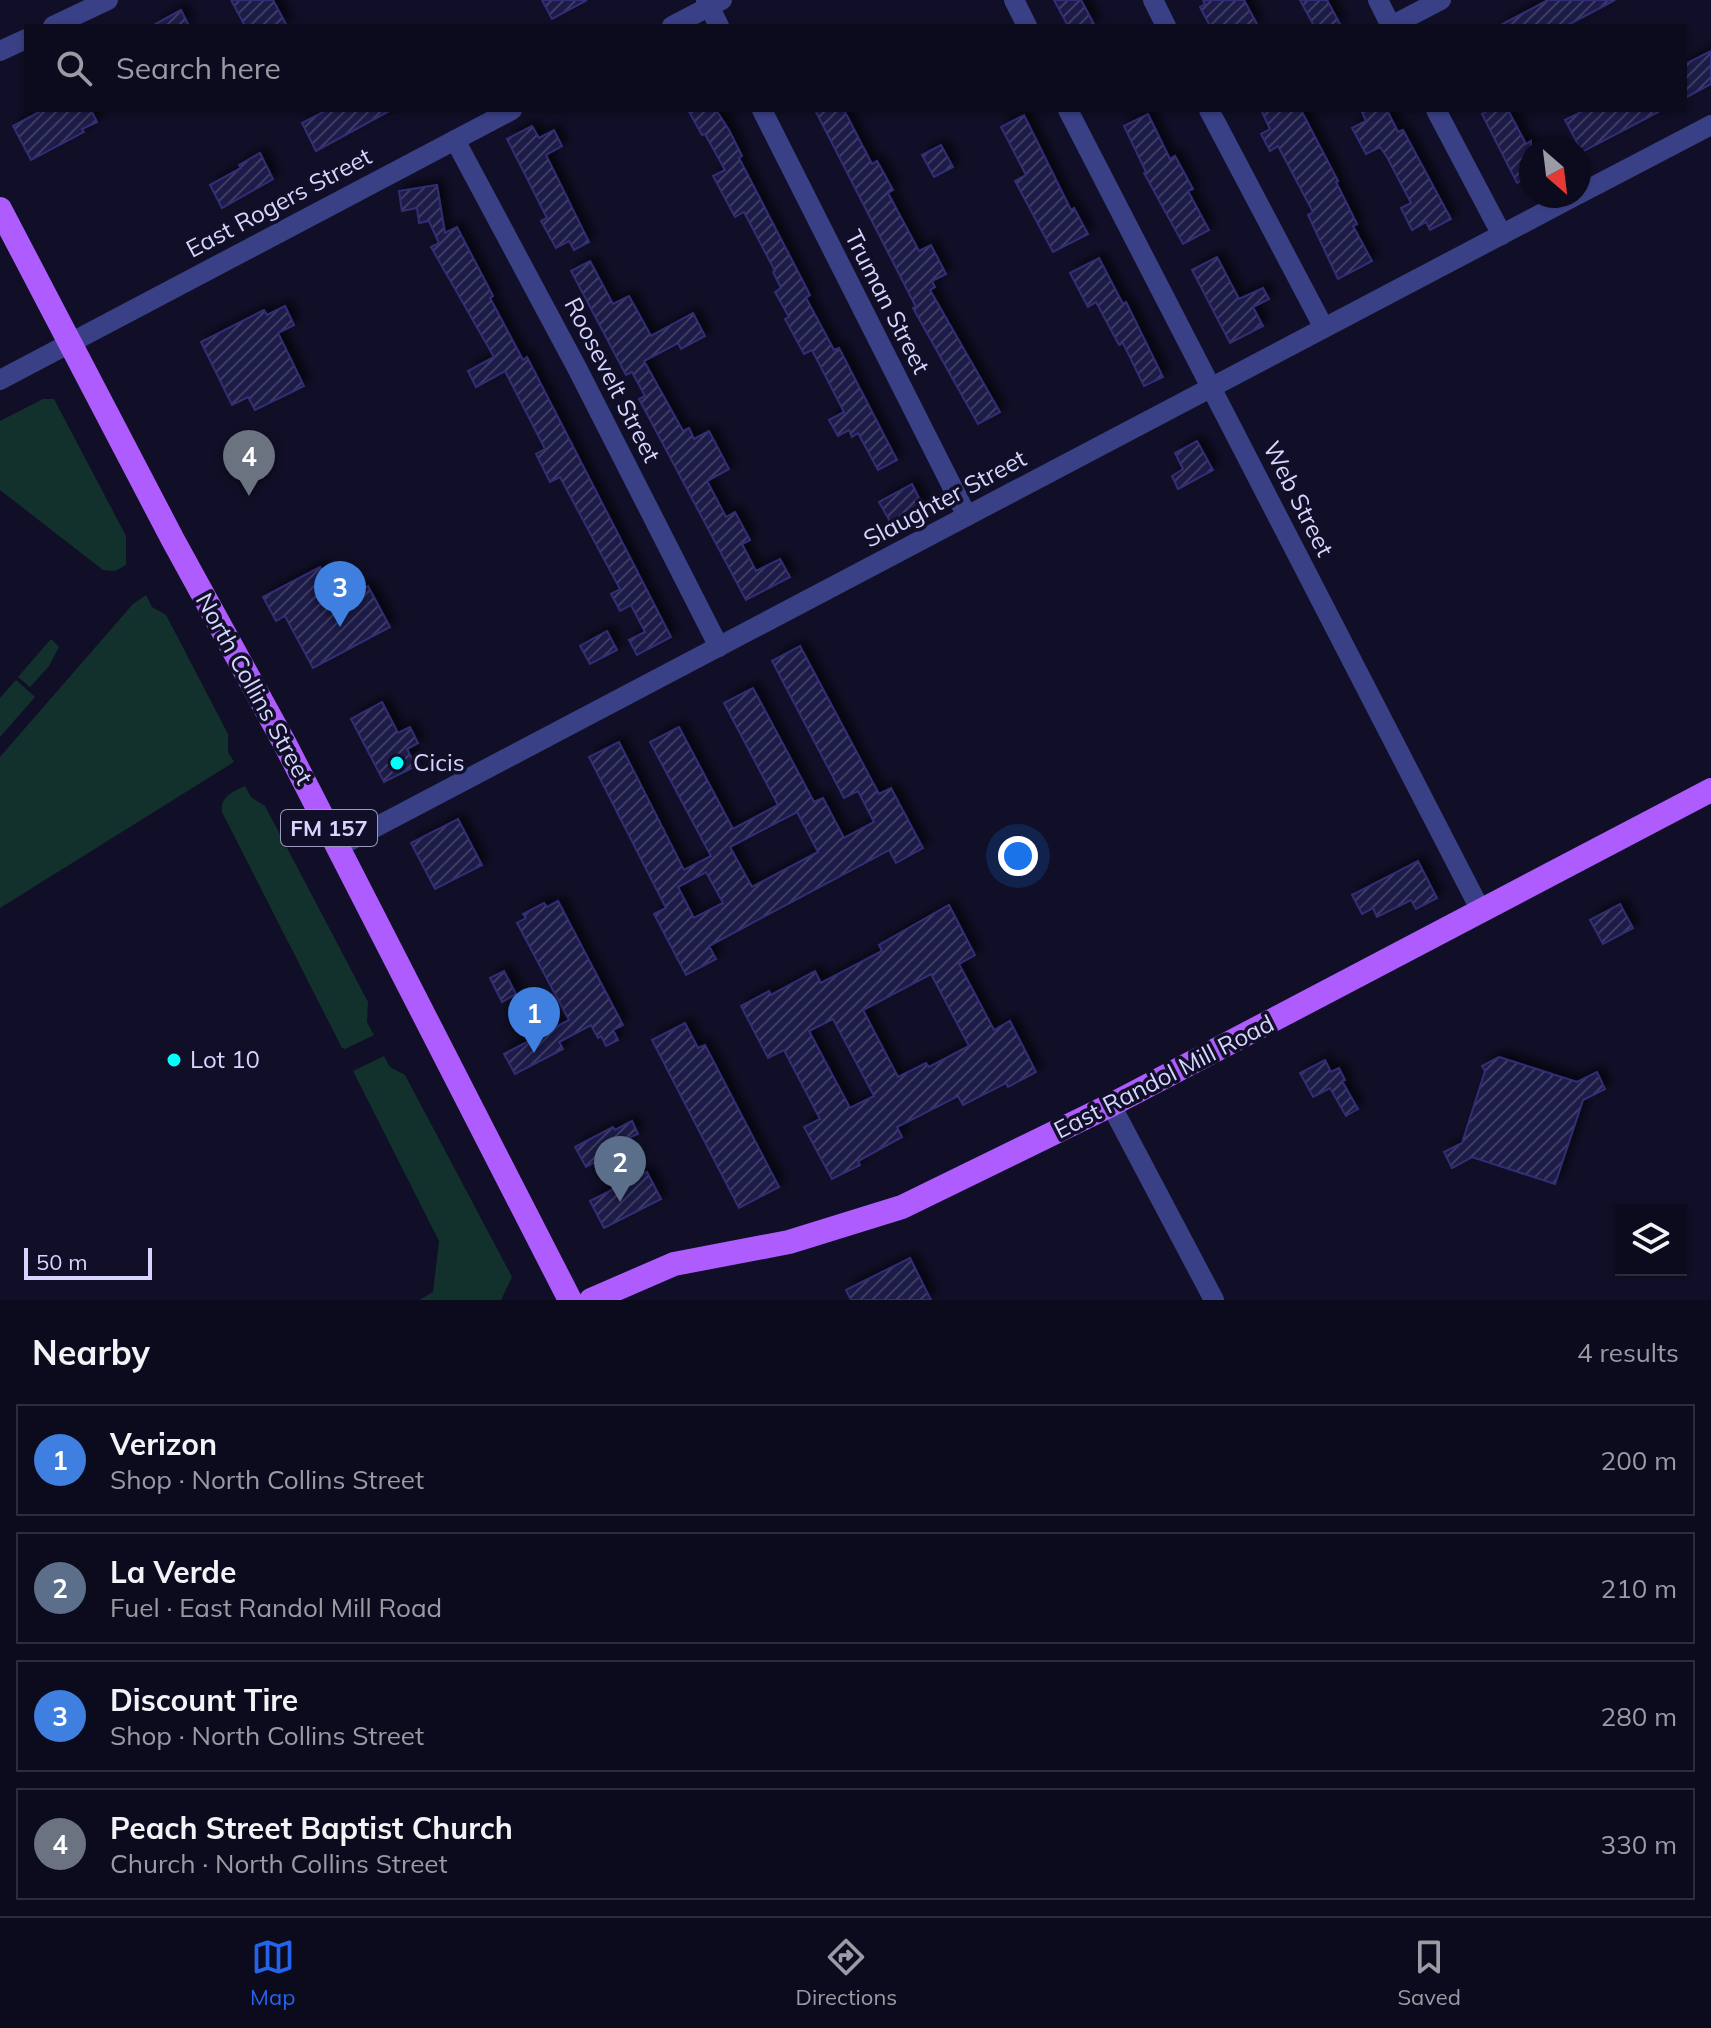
<!DOCTYPE html>
<meta charset="utf-8">
<style>
body{margin:0;font-family:Mulish,sans-serif;background:#1a192a;color:#f1f3f6}
.controls{position:absolute;right:24px;bottom:24px;display:grid;overflow:hidden;border-radius:0px;box-shadow:0 2px 6px #0004}
.controls button{width:72px;height:72px;display:grid;place-items:center;padding:0;border:0;border-bottom:2px solid #2c2b3b;background:#0c0b1d;color:#f1f3f6;font:40px sans-serif}
.compass{position:absolute;left:1519px;top:136px;width:72px;height:72px;border-radius:50%;background:#0c0b1d;box-shadow:0 2px 6px #0004;rotate:152deg}
.scale{position:absolute;left:24px;bottom:20px;width:128px;box-sizing:border-box;padding-left:8px;border:4px solid #d5d5ff;border-top:0;font-size:22px;line-height:28px;white-space:nowrap;color:#d5d5ff;-webkit-text-stroke:6px #100f27;paint-order:stroke}
.you{position:absolute;left:1018px;top:856px;width:28px;height:28px;margin:-20px;border:6px solid #fff;border-radius:50%;background:#1a73e8;box-shadow:0 0 0 12px #1a73e833}
.badge{display:grid;place-items:center;width:52px;height:52px;border-radius:50%;background:#2563eb;color:#fff;font-size:26px;font-weight:700}
.pin{position:absolute;translate:-50% -66px;filter:drop-shadow(0 2px 4px #0008)}
.pin::after{content:'';position:absolute;top:42px;width:28px;height:24px;background:inherit;clip-path:polygon(0 0,100% 0,50% 100%)}
.list{margin:0;padding:0;list-style:none}
h2{display:flex;justify-content:space-between;align-items:center;height:104px;margin:0;padding:0 32px;font-size:34px}
h2 small{font-size:26px;font-weight:400;color:#9a9ba4}
.list li{display:grid;grid-template-columns:52px 1fr auto;gap:24px;align-items:center;box-sizing:border-box;height:112px;margin:0 16px 16px;padding:0 16px;border:2px solid #2c2b3b;border-radius:0px}
.list b{display:block;font-size:30px;white-space:nowrap}
.list p{margin:0;font-size:26px;white-space:nowrap;color:#9a9ba4}
.list em{font-size:26px;font-style:normal;color:#9a9ba4}
.icon{flex:none;width:44px;height:44px;fill:none;stroke:currentColor;stroke-width:2;stroke-linecap:round;stroke-linejoin:round}
.map{position:relative;flex:none;width:1711px;height:1300px;overflow:hidden}
.search{position:absolute;background:#0c0b1d;box-shadow:0 2px 6px #0004;left:24px;right:24px;top:24px;height:88px;display:flex;align-items:center;gap:20px;box-sizing:border-box;padding:0 28px;border-radius:0px;color:#9a9ba4;font-size:30px}
.sheet{height:616px;background:#0c0b1d}
nav{display:flex;justify-content:space-around;align-items:center;box-sizing:border-box;height:112px;border-top:2px solid #2c2b3b;background:#0c0b1d;font-size:22px;color:#9a9ba4}
nav a{display:grid;justify-items:center;gap:4px}
nav .on{color:#2563eb}
.map>svg:first-child{display:block}
.green{fill:#12312c}
.building{fill:url(#building-hatch);stroke:#332d74;stroke-width:2;fill-rule:evenodd;filter:url(#shadow)}
.lines{fill:none;stroke-linecap:round;stroke-linejoin:round}
.minor{stroke:#3a4086;stroke-width:20}
.major{stroke:#af5cff;stroke-width:24}
.poi-dot{fill:#01fffb;stroke:#100f27;stroke-width:3}
.labels{text-anchor:middle;stroke-width:7;stroke-linejoin:round;paint-order:stroke}
.shield{fill:#100f27;stroke:#9a9abe;stroke-width:2}
.shield-label{font-size:22px;font-weight:bold;fill:#d5d5ff}
.street-label{font-size:24px;fill:#d5d5ff;stroke:#100f27}
.poi-label{font-size:24px;fill:#d5d5ff;stroke:#100f27;text-anchor:start}
</style>
<div class="map">
<svg width="1711" height="1300" viewBox="0 0 1711 1300">
<defs>
<pattern id="building-hatch" width="6" height="6" patternUnits="userSpaceOnUse" patternTransform="scale(2)"><rect width="6" height="6" fill="#1f1b48"/><path d="M-1 1l2-2M0 6l6-6M5 7l2-2" fill="none" stroke="#3f3b63"/></pattern>
<filter id="shadow"><feDropShadow dx="6" dy="-6" stdDeviation="4" flood-color="#0009"/></filter>
</defs>
<rect width="100%" height="100%" fill="#100f27"/>
<!-- green -->
<g class="green">
<path d="M43,399H54L126,536V565L115,571L103,570L0,490V421Z"/>
<path d="M146,595L152,607L166,615L228,734V752L234,762L0,908V757L133,604Z"/>
<path d="M51,639L59,647L49,666L30,687L18,677Z"/>
<path d="M16,680L35,697L0,737V698Z"/>
<path d="M245,786L251,797L265,806L368,1002L367,1022L374,1035L345,1049L342,1048L222,812C220,796 233,792 245,786Z"/>
<path d="M384,1056L390,1067L405,1075L512,1277L501,1300H419L433,1292L439,1241L353,1071Z"/>
</g>
<!-- building -->
<g class="building">
<path d="M231,0H273L287,26H245Z"/>
<path d="M542,0H587L552,19Z"/>
<path d="M1054,0H1081L1095,26H1068Z"/>
<path d="M1203,0H1244L1258,26H1210L1200,7L1205,4Z"/>
<path d="M1300,0H1327L1341,26H1314Z"/>
<path d="M1548,0H1615L1566,26H1499Z"/>
<path d="M181,10L189,26H152Z"/>
<path d="M1711,51V84L1685,98V64Z"/>
<path d="M43,110H91L97,122L82,129L84,132L31,160L13,126Z"/>
<path d="M327,110H391L316,151L302,123Z"/>
<path d="M688,110H716L729,130L742,156L739,158L810,295L806,298L834,350L839,348L897,460L878,470L858,433L852,437L849,430L838,436L829,420L844,412L812,350L804,354L785,319L789,317L775,292L781,288L773,272L775,271L744,212L735,217L713,176L725,170L705,134L702,135Z"/>
<path d="M815,110H844L872,164L877,161L893,190L888,193L919,251L931,245L946,274L932,281L935,287L930,290L1000,412L978,424L913,308L916,307Z"/>
<path d="M1261,110H1301L1338,181L1336,182L1357,224L1353,226L1372,261L1338,279L1308,215L1313,212L1278,146L1270,151L1261,134L1270,129Z"/>
<path d="M1361,110H1387L1398,132L1403,130L1451,219L1430,230L1426,222L1412,230L1401,208L1411,203L1387,157L1380,147L1366,154L1352,128L1366,121Z"/>
<path d="M1489,110H1508L1526,144L1531,141V176L1517,183L1482,114Z"/>
<path d="M1585,110H1662L1582,152L1565,120Z"/>
<path d="M1148,114L1170,159L1175,156L1193,189L1188,191L1209,230L1183,244L1144,173L1146,172L1124,126Z"/>
<path d="M1024,115L1071,210L1074,208L1088,234L1053,252L1015,181L1026,175L1001,127Z"/>
<path d="M532,126L539,138L554,130L562,146L546,155L589,242L574,250L569,241L556,248L541,221L547,218L507,139Z"/>
<path d="M941,145L953,167L934,177L922,155Z"/>
<path d="M260,153L273,179L222,208L210,185L241,168L239,165Z"/>
<path d="M437,185L445,233L457,227L493,296L490,298L523,360L527,357L671,637L637,655L629,640L645,632L631,605L620,611L611,594L620,589L560,477L550,482L536,454L545,449L505,371L476,387L468,371L494,357L431,247L439,243L429,221L419,223L417,208L402,211L399,191Z"/>
<path d="M1217,257L1239,299L1263,288L1269,299L1253,307L1263,326L1230,343L1192,270Z"/>
<path d="M1099,258L1123,304L1126,302L1163,377L1144,386L1123,343L1119,345L1096,302L1088,307L1070,273Z"/>
<path d="M590,261L613,304L629,296L651,336L693,313L705,336L681,349L678,343L644,361L683,431L689,428L694,439L709,431L729,469L707,481L726,517L735,512L750,540L742,544L756,571L780,559L790,577L746,600L639,399L645,396L632,372L626,375L571,271Z"/>
<path d="M285,306L294,325L278,333L304,386L255,410L248,397L232,405L201,342L264,310L267,315Z"/>
<path d="M1197,441L1213,470L1178,489L1172,476L1183,469L1175,453Z"/>
<path d="M912,484L925,510L893,527L879,502Z"/>
<path d="M320,567L338,601L368,586L390,627L313,668L285,616L276,621L263,597Z"/>
<path d="M607,631L617,650L590,664L580,646Z"/>
<path d="M800,646L879,794L891,788L923,848L896,863L889,850L709,946L716,959L686,975L654,914L666,908L589,757L619,742L684,870L711,856L650,742L679,727L733,829L778,805L724,703L753,688L814,802L823,798L844,838L874,822L858,791L844,798L772,661ZM797,812L818,852L752,887L730,847ZM706,872L723,903L694,918L678,887Z"/>
<path d="M382,702L398,733L410,727L418,743L407,749L416,766L384,782L351,719Z"/>
<path d="M458,819L482,865L435,889L411,843Z"/>
<path d="M1418,861L1437,898L1416,909L1411,900L1377,917L1373,908L1362,914L1352,895Z"/>
<path d="M558,901L623,1025L613,1030L618,1040L606,1046L601,1036L598,1038L591,1025L559,1042L563,1049L515,1074L504,1054L569,1020L517,923L526,918L523,914L544,903L547,907Z"/>
<path d="M1620,904L1633,928L1603,944L1590,920Z"/>
<path d="M949,905L975,955L959,964L994,1030L1010,1021L1036,1072L1008,1087L1006,1083L963,1105L958,1096L897,1127L902,1137L858,1161L860,1165L832,1179L804,1127L820,1119L784,1050L768,1058L741,1006L769,991L771,995L815,971L821,983L882,951L879,945ZM931,974L969,1046L929,1067L926,1063L898,1077L863,1010ZM833,1019L874,1096L850,1108L809,1031Z"/>
<path d="M504,971L516,994L502,1002L490,978Z"/>
<path d="M685,1023L698,1048L705,1045L779,1187L739,1208L652,1040Z"/>
<path d="M1499,1057L1577,1082L1597,1072L1605,1089L1583,1100L1555,1184L1472,1157L1452,1168L1444,1152L1462,1143L1485,1071L1482,1066Z"/>
<path d="M1325,1060L1331,1072L1339,1068L1345,1080L1342,1081L1358,1109L1346,1116L1330,1088L1313,1097L1300,1073Z"/>
<path d="M632,1121L638,1134L621,1141L624,1147L586,1167L575,1147L613,1127L615,1130Z"/>
<path d="M647,1172L661,1199L604,1228L590,1201Z"/>
<path d="M910,1258L931,1300H851L846,1290Z"/>
</g>
<g class="lines">
<!-- minor -->
<g class="minor">
<path d="M706,0L719,26"/>
<path d="M1014,0L1027,26"/>
<path d="M1153,0L1166,26"/>
<path d="M1378,0L1391,26"/>
<path d="M53,26L108,0"/>
<path d="M672,26L722,0"/>
<path d="M1391,26L1441,0"/>
<path d="M0,51L26,39"/>
<path d="M762,110L967,516"/>
<path d="M1068,110L1481,911"/>
<path d="M1209,110L1324,328"/>
<path d="M1436,110L1502,235"/>
<path d="M455,140L577,368L719,647"/>
<path d="M1579,194L1711,125"/>
<path d="M0,380L512,110"/>
<path d="M338,847L1575,196"/>
<path d="M1111,1105L1214,1300"/>
</g>
<!-- major -->
<g class="major">
<path d="M0,209L173,540L285,744L570,1300"/>
<path d="M591,1300L674,1264L789,1242L902,1207L1111,1105L1711,790"/>
</g>
</g>
<!-- markers -->
<g class="poi-dot">
<circle cx="397" cy="763" r="8"/>
<circle cx="174" cy="1060" r="8"/>
</g>
<g class="labels">
<!-- shield labels -->
<rect class="shield" x="281" y="810" width="96" height="36" rx="6"/>
<g class="shield-label">
<text x="329" y="836">FM 157</text>
</g>
<!-- street labels -->
<g class="street-label">
<text transform="translate(279 203) rotate(-28)" y="8">East Rogers Street</text>
<text transform="translate(887 302) rotate(63)" y="8">Truman Street</text>
<text transform="translate(612 380) rotate(63)" y="8">Roosevelt Street</text>
<text transform="translate(945 499) rotate(-28)" y="8">Slaughter Street</text>
<text transform="translate(1298 499) rotate(63)" y="8">Web Street</text>
<text transform="translate(254 689) rotate(61)" y="8">North Collins Street</text>
<text transform="translate(1164 1077) rotate(-27)" y="8">East Randol Mill Road</text>
</g>
<!-- poi labels -->
<g class="poi-label">
<text x="413" y="771">Cicis</text>
<text x="190" y="1068">Lot 10</text>
</g>
</g>
</svg>
<div class="controls">
<button><svg class="icon" aria-label="layers" viewBox="0 0 24 24"><path d="M12 4l9 5-9 5-9-5zM3 14l9 5 9-5"/></svg></button>
</div>
<svg class="compass" viewBox="-18 -18 36 36"><path d="M0-13l5 13h-10z" fill="#e53935"/><path d="M0 13l5-13h-10z" fill="#9a9ba4"/></svg>
<div class="scale">50 m</div>
<div class="you"></div>
<div class="pin badge" style="left:534px;top:1053px;background:#3f7fe0">1</div>
<div class="pin badge" style="left:620px;top:1202px;background:#5c6f8a">2</div>
<div class="pin badge" style="left:340px;top:627px;background:#3f7fe0">3</div>
<div class="pin badge" style="left:249px;top:496px;background:#6b7280">4</div>
<div class="search"><svg class="icon" aria-label="search" viewBox="0 0 24 24"><circle cx="10" cy="10" r="6"/><path d="M15 15l6 6"/></svg>Search here</div>
</div>
<section class="sheet">
<h2>Nearby<small>4 results</small></h2>
<ul class="list">
<li><span class="badge" style="background:#3f7fe0">1</span><div><b>Verizon</b><p>Shop · North Collins Street</p></div><em>200 m</em></li>
<li><span class="badge" style="background:#5c6f8a">2</span><div><b>La Verde</b><p>Fuel · East Randol Mill Road</p></div><em>210 m</em></li>
<li><span class="badge" style="background:#3f7fe0">3</span><div><b>Discount Tire</b><p>Shop · North Collins Street</p></div><em>280 m</em></li>
<li><span class="badge" style="background:#6b7280">4</span><div><b>Peach Street Baptist Church</b><p>Church · North Collins Street</p></div><em>330 m</em></li>
</ul>
</section>
<nav>
<a class="on"><svg class="icon" aria-label="map" viewBox="0 0 24 24"><path d="M3 6l6-2 6 2 6-2v14l-6 2-6-2-6 2zM9 4v14M15 6v14"/></svg>Map</a>
<a><svg class="icon" aria-label="directions" viewBox="0 0 24 24"><path d="M12 3l9 9-9 9-9-9zM9 14v-3h6M13 9l2 2-2 2"/></svg>Directions</a>
<a><svg class="icon" aria-label="saved" viewBox="0 0 24 24"><path d="M7 4h10v16l-5-4-5 4z"/></svg>Saved</a>
</nav>
